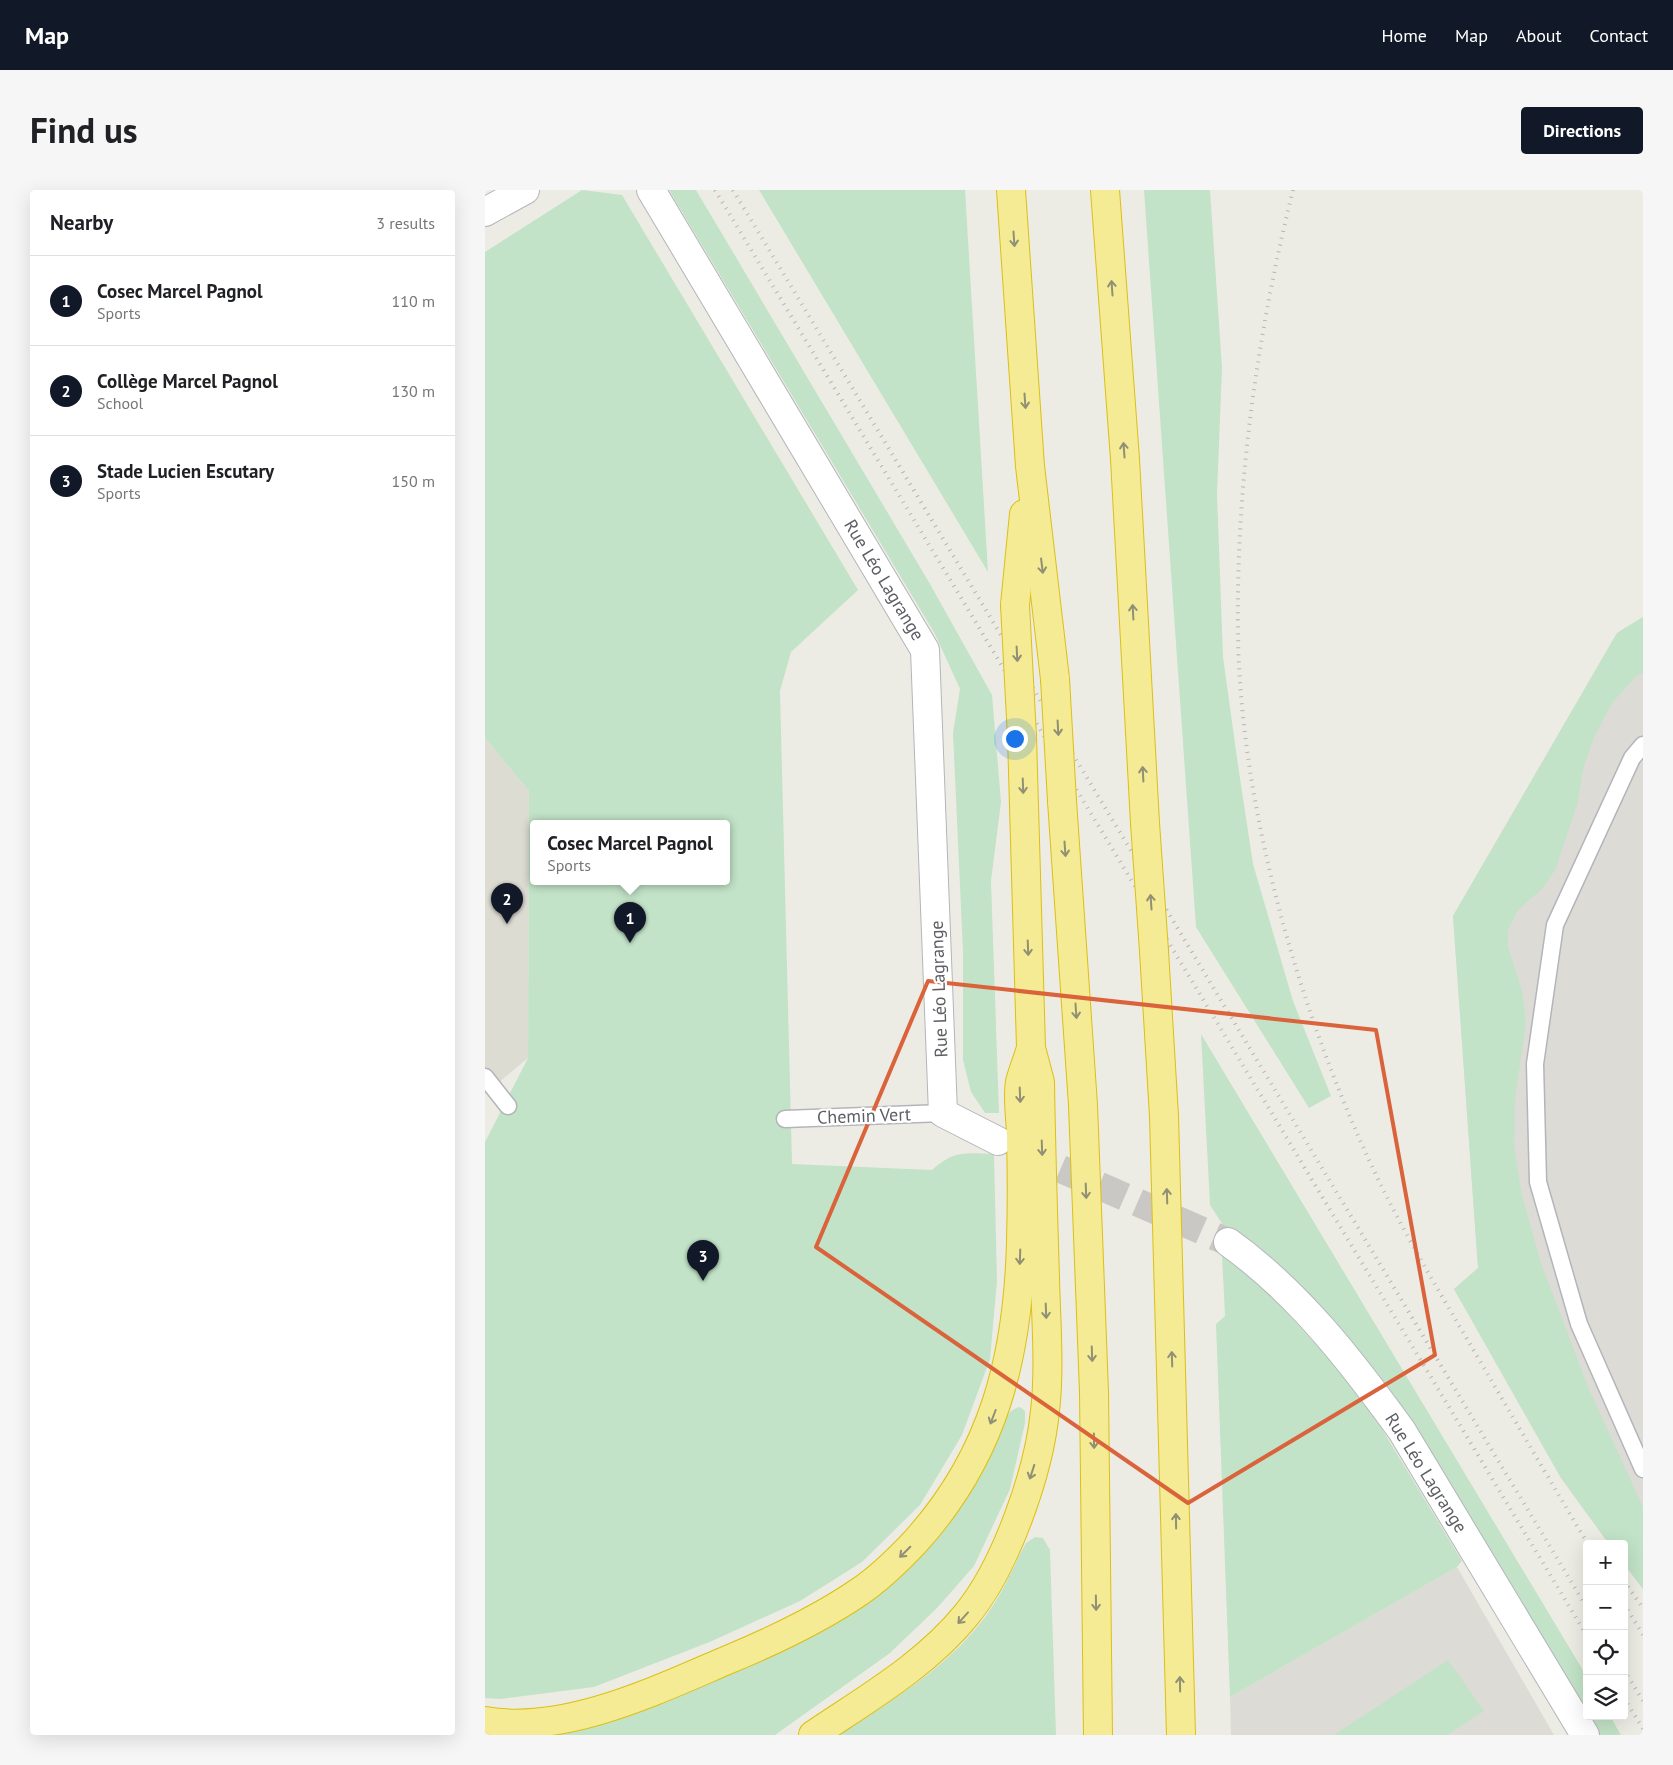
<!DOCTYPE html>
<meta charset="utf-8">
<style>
body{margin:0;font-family:"PT Sans",sans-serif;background:#f6f6f6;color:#202124}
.controls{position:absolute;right:15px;bottom:15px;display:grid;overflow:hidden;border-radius:5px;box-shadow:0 5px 20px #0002}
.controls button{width:45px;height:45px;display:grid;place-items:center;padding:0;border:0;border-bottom:1px solid #e0e0e0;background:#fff;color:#202124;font:25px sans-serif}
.you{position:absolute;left:529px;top:548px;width:18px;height:18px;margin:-12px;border:4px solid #fff;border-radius:50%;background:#1a73e8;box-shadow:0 0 0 8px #1a73e833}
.badge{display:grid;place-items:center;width:32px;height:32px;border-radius:50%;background:#111827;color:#fff;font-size:16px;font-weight:700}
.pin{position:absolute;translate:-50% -41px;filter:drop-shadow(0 1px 2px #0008)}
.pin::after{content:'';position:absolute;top:26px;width:18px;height:15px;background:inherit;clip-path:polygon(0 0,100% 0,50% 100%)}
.popup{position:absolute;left:45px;top:630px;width:200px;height:65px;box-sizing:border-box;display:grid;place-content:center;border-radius:5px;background:#fff;filter:drop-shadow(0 1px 4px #0005);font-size:16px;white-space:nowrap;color:#757577}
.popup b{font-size:19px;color:#202124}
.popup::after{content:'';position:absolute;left:50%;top:100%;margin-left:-10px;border:10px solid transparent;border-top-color:#fff}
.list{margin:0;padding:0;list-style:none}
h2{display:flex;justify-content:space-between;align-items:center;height:65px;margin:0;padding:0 20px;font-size:21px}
h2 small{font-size:16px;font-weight:400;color:#757577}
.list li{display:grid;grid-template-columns:32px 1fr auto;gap:15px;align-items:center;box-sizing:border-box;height:90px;padding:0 20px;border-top:1px solid #e0e0e0}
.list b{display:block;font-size:19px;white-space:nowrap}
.list p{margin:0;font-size:16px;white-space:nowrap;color:#757577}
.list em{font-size:16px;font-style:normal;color:#757577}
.icon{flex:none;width:28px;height:28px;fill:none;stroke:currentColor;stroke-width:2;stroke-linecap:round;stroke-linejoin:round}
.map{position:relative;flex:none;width:1158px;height:1545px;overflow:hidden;border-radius:5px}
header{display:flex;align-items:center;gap:30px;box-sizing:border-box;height:70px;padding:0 25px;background:#111827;color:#fff}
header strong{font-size:24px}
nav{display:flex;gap:28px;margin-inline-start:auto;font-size:18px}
.intro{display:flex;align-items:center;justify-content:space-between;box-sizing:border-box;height:120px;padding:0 30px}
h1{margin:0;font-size:35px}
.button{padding:12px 22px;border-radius:5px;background:#111827;color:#fff;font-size:18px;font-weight:700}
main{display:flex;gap:30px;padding:0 30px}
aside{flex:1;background:#fff;border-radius:5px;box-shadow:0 5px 20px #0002}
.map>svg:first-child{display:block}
.industrial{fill:#dcdbd6}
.education{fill:#dddcd2}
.green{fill:#c2e3c7;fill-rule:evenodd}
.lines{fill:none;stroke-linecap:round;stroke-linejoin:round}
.minor-tunnel{stroke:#c9c8c4;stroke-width:28;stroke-dasharray:28 14;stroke-linecap:butt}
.service-casing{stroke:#b4b5ba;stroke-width:19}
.minor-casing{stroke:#b4b5ba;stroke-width:30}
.motorway-casing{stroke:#ddbf13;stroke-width:30}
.service{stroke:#fff;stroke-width:16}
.minor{stroke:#fff;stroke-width:28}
.motorway{stroke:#f4eb94;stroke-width:28}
.rail{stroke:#b4b5b5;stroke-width:4;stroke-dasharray:1 6;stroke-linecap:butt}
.motorway-bridge-casing{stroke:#ddbf13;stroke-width:30;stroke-linecap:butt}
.motorway-bridge{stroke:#f4eb94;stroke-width:28}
.oneway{stroke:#918f74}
.marked{fill:none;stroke:#da633c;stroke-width:4;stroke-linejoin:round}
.labels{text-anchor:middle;stroke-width:4.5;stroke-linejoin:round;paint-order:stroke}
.street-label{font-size:18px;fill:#5c5e63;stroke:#fff}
</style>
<header>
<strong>Map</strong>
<nav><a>Home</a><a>Map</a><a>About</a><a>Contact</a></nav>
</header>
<div class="intro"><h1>Find us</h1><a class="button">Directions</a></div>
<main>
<aside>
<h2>Nearby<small>3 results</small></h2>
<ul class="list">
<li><span class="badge">1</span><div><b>Cosec Marcel Pagnol</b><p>Sports</p></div><em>110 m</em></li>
<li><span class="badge">2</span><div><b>Collège Marcel Pagnol</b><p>School</p></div><em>130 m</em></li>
<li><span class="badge">3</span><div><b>Stade Lucien Escutary</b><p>Sports</p></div><em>150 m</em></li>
</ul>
</aside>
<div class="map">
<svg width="1158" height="1545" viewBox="0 0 1158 1545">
<rect width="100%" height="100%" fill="#edece4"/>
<!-- industrial -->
<g class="industrial">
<path d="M1158,427V1399L1139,1374V1354H1124L1076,1288L969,1099L993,1078L968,726L1132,443Z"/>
<path d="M972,1377L1069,1545H746L745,1507Z"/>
</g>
<!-- education -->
<path class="education" d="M0,548L44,601L43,868L0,904Z"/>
<!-- green -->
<g class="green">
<path d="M97,0L137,5L373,400L306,462L295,501L307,974L447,980C469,960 481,963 509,964L512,1091L505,1169L477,1245L435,1315L377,1372L315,1411L227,1451L109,1497L15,1509L0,1508V952L43,868L44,601L0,548V62ZM49,634H241V692H49Z"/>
<path d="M184,0H211L445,394L507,505L516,612L506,691L514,923H500L486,902L478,870V762L468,543L475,499L450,444Z"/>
<path d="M274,0H480L503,382Z"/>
<path d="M659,0H725L737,178L732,304L738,467L753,575L768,674L808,811L846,906L824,918L711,737Z"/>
<path d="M1158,427V483L1151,486L1127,513L1109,547L1099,576L1092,615L1070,680L1058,698L1033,720L1023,740V757L1037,801L1041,832L1030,909L1029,956L1037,1006L1056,1073L1103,1197L1158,1317V1399L1139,1374V1354H1124L1076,1288L969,1099L993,1078L968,726L1132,443Z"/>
<path d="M716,844L1102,1487V1526H1125L1136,1545H1110L848,1136L788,1069L738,1035L725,1015Z"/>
<path d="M737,1065L772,1090L844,1169L886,1221L977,1371L972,1377L745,1507L731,1134L740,1126Z"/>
<path d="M535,1217L540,1221V1233L525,1299L489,1376L452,1418L405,1463L290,1545H65L116,1534L371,1418L513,1247C518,1235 521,1219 535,1217Z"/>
<path d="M550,1347L558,1348L565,1360L571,1545H353C410,1509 472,1472 509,1414C521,1395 530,1373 541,1353Z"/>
<path d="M963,1470L999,1521L962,1545H849Z"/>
</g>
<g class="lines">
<!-- minor-tunnel -->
<path class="minor-tunnel" d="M537,962L743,1052"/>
<!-- service casing -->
<g class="service-casing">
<g id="service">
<path d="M1158,555L1147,568L1070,735L1050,874L1053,992L1094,1134L1158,1279"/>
<path d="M0,887L23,916"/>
<path d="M300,929L458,923"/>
</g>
</g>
<!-- minor casing -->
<g class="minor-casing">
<g id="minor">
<path d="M166,0L440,460L458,923L513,951"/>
<path d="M0,22L40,0"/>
<path d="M743,1052C813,1102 867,1172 917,1241L1100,1545"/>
</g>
</g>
<!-- motorway casing -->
<g class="motorway-casing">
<g id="motorway">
<path d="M526,0L545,276L570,489"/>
<path d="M620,0L640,269L660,633"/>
<path d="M530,415L539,324"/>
<path d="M577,611L598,915L609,1202L613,1545"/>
<path d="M669,761L679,926L696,1545"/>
<path d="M0,1531C78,1545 170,1501 240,1471C286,1452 333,1430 374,1402C395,1388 413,1370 430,1352C509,1265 533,1167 536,1052C537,1017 537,982 536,947C536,930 532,908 535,892C538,880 543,869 546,858"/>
<path d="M328,1545C381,1509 441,1475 482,1424C521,1376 554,1282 560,1221C565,1178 561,1132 560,1088C558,1023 556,957 555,892L546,858L537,547"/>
</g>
</g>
<!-- service -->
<use href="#service" class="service"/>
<!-- minor -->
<use href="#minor" class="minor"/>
<!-- motorway -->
<use href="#motorway" class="motorway"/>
<!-- rail -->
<g class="rail">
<path d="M230,0L1102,1446"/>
<path d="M248,0L1102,1418"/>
<path d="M808,0C772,145 751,293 753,443C755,614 813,817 885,972C913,1033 948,1091 982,1149C1022,1217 1062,1286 1103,1354"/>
<path d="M1139,1391L1158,1418"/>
<path d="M1139,1414L1158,1445"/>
<path d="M1139,1480L1158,1511"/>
<path d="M1139,1508L1158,1539"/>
</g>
<!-- motorway-bridge casing -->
<g class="motorway-bridge-casing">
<g id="motorway-bridge">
<path d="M530,415L537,547"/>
<path d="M570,489L577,611"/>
<path d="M660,633L669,761"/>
</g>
</g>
<!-- motorway-bridge -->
<use href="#motorway-bridge" class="motorway-bridge"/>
</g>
<!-- one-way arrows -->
<defs><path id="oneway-shaft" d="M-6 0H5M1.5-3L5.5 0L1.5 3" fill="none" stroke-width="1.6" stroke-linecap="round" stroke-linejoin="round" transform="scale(1.25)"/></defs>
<g class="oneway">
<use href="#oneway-shaft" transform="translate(529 49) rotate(86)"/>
<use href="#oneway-shaft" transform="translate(627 98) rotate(-94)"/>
<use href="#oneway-shaft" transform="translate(540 211) rotate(86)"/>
<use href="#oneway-shaft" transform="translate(639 260) rotate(-94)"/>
<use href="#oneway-shaft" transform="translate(557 376) rotate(83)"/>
<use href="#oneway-shaft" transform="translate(648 422) rotate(-93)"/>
<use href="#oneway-shaft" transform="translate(532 464) rotate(87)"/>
<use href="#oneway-shaft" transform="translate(573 538) rotate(87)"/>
<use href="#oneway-shaft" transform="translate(658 584) rotate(-93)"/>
<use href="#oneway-shaft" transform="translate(538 596) rotate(88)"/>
<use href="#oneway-shaft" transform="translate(580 659) rotate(86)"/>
<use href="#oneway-shaft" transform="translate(666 712) rotate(-94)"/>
<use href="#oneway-shaft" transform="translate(543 758) rotate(88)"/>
<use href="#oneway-shaft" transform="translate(591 821) rotate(86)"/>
<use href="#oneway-shaft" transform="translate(535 905) rotate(88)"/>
<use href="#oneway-shaft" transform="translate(557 958) rotate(88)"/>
<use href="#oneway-shaft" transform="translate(601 1001) rotate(88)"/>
<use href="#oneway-shaft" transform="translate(682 1006) rotate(-92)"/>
<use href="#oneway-shaft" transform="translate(535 1067) rotate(92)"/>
<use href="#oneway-shaft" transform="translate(561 1121) rotate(88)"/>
<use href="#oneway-shaft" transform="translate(607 1164) rotate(88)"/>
<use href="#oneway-shaft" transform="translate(687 1169) rotate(-92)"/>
<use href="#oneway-shaft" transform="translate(508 1227) rotate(111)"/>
<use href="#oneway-shaft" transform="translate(609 1251) rotate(89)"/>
<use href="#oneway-shaft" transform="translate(547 1282) rotate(108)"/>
<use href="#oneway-shaft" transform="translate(691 1331) rotate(-91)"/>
<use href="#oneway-shaft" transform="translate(420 1362) rotate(135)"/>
<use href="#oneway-shaft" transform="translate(611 1413) rotate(89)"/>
<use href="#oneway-shaft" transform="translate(478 1428) rotate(132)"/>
<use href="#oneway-shaft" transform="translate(695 1494) rotate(-91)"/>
</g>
<!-- marked area -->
<path class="marked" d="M443,791L891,840L950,1165L703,1313L331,1057Z"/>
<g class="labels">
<!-- street labels -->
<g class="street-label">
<text transform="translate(399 390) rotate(59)" y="6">Rue Léo Lagrange</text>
<text transform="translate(454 799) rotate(-92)" y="6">Rue Léo Lagrange</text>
<text transform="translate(379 926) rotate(-2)" y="6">Chemin Vert</text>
<text transform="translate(941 1283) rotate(58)" y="6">Rue Léo Lagrange</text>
</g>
</g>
</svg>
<div class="controls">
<button>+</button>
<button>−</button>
<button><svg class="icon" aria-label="locate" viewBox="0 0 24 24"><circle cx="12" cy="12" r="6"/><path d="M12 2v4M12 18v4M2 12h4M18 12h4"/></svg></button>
<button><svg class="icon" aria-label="layers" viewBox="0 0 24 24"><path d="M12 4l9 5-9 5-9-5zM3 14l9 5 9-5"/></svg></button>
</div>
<div class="you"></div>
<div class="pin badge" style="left:145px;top:753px">1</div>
<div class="popup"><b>Cosec Marcel Pagnol</b>Sports</div>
<div class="pin badge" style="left:22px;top:734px">2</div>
<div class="pin badge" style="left:218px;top:1091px">3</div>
</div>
</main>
